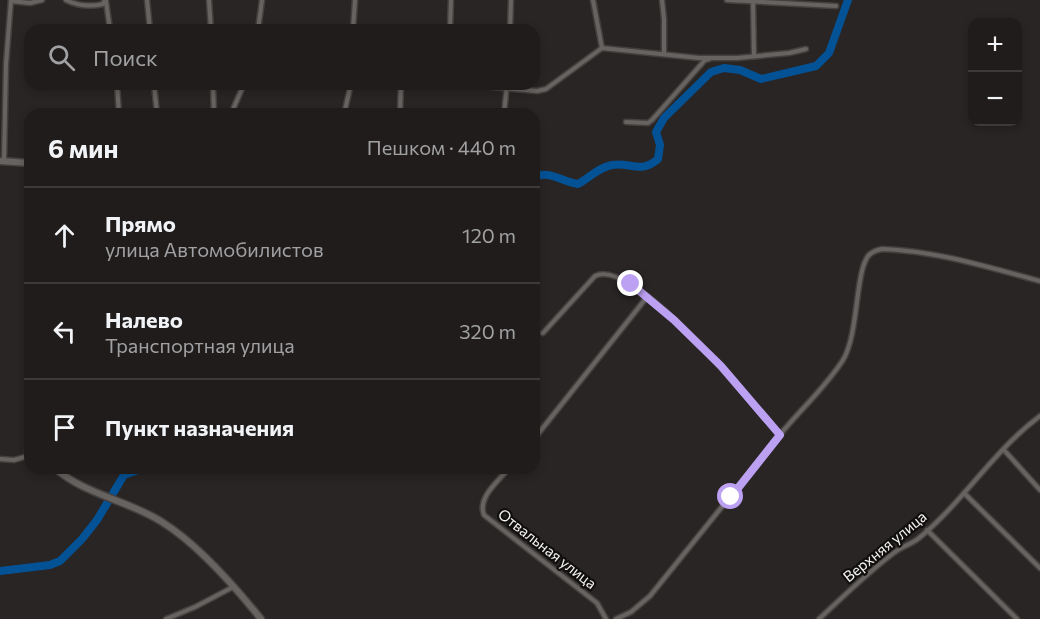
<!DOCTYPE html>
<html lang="ru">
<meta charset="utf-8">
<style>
body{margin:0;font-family:Commissioner,sans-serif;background:#272524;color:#f1f3f6}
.controls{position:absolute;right:18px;top:18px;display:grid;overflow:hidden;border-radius:12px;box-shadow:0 3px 9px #0003}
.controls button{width:54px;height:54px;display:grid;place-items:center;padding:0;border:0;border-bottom:2px solid #3c3a3a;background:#1f1c1b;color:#f1f3f6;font:30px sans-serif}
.stop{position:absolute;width:18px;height:18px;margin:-14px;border:4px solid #bca0f2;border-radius:50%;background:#fff}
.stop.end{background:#bca0f2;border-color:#fff;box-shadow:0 2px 6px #0008}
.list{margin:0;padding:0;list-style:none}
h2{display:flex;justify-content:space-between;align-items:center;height:78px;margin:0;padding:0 24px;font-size:26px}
h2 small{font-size:20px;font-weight:400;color:#a1a1a3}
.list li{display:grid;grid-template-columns:39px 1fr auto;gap:18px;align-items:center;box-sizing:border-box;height:96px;padding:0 24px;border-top:2px solid #3c3a3a}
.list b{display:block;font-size:22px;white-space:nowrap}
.list p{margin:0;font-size:20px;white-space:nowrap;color:#a1a1a3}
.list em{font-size:20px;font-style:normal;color:#a1a1a3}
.icon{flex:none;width:33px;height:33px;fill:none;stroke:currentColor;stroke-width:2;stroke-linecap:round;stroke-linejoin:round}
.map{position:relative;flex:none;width:1040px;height:619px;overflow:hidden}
.search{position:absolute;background:#1f1c1b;box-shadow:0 3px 9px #0003;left:24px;top:24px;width:516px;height:66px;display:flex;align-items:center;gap:15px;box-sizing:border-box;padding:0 21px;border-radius:18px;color:#a1a1a3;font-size:22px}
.panel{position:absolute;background:#1f1c1b;box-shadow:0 3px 9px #0003;left:24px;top:108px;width:516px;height:366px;border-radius:18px}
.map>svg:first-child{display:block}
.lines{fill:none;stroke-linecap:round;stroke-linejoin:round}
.river{stroke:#035296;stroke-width:8}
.street-casing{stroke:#44403f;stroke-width:7}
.secondary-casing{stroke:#44403f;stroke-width:9}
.street{stroke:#676361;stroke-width:4}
.secondary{stroke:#676361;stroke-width:6}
.route{stroke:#bca0f2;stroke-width:8}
.labels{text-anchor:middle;stroke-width:4.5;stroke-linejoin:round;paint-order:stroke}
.street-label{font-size:15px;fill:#f5f3f2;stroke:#110f0e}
</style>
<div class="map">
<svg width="1040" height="619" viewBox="0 0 1040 619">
<rect width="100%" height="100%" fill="#292524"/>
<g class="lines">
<!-- river -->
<g class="river">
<path d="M534,177C550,170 562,182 578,184C589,178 599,167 612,165C631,162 641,174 658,159L660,145L656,132L664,118L711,72L724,68L740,70L761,79L816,66L829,53L848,0"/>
<path d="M0,571L50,565L60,561L82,539L97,520L124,475L144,468"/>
</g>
<!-- street casing -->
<g class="street-casing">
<g id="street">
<path d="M66,0C78,6 90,7 103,4L105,0"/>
<path d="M147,0L150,30"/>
<path d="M209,0L211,30"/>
<path d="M593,0L602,48"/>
<path d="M662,0L664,19V53"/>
<path d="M727,0L836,6"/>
<path d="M753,0L754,56"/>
<path d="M11,1L30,3L42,0"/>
<path d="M106,1L110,30"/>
<path d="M258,30L262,0"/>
<path d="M353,30L355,0"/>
<path d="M450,30L451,0"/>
<path d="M510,30L511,0"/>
<path d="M117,84L119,114"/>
<path d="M154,84L157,114"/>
<path d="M213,84L214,114"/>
<path d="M458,84L537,91L546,89L602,48L699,58H737L789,53L806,49"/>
<path d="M231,114L244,84"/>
<path d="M344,114L351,84"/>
<path d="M400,114L401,84"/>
<path d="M504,114L507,84"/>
<path d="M626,122L648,123L652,120L705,60L709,59"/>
<path d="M4,161L6,64L11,0"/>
<path d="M543,333L595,276C634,256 754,406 780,435"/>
<path d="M534,439L647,297"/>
<path d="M1004,450L1040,490"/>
<path d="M0,459L14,460L28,456"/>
<path d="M509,468C499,481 477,497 484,515L597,603L606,619"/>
<path d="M964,493L1040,568"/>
<path d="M927,530L1017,619"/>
<path d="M166,619L195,607L233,587"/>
<path d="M616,619L631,612L650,596C693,543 736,490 779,436C799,411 825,388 843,360C859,334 855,270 869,255C873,251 877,250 882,249C937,251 987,267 1040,281"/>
<path d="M819,619C844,596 868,572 895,552C903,546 912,544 919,538C963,502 994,450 1040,416"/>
</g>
</g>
<!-- secondary casing -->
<g class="secondary-casing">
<g id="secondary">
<path d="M0,161L30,163"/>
<path d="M30,445L28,451L30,459"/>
<path d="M55,468C83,494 130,501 162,522C196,543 236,588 261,619"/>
</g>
</g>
<!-- street -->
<use href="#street" class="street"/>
<!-- secondary -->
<use href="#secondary" class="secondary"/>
</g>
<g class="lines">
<!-- route -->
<path class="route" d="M631,284L674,320L721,366L780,435L731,497"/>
</g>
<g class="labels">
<!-- street labels -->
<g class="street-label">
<text transform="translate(885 547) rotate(-39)" y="5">Верхняя улица</text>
<text transform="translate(547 549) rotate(38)" y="5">Отвальная улица</text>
</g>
</g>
</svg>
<div class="controls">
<button>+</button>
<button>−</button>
</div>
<div class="stop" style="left:731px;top:497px"></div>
<div class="stop end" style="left:631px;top:284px"></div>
<div class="search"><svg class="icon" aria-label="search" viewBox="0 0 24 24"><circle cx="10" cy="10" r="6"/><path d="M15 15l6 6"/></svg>Поиск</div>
<section class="panel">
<h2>6 мин<small>Пешком · 440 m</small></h2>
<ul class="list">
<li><svg class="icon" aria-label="ahead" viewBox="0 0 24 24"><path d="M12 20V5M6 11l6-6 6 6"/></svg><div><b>Прямо</b><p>улица Автомобилистов</p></div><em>120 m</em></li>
<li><svg class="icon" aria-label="left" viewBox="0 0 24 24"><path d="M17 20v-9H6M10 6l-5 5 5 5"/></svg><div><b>Налево</b><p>Транспортная улица</p></div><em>320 m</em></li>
<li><svg class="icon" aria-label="arrive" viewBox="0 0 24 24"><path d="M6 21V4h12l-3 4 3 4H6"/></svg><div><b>Пункт назначения</b></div></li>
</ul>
</section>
</div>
